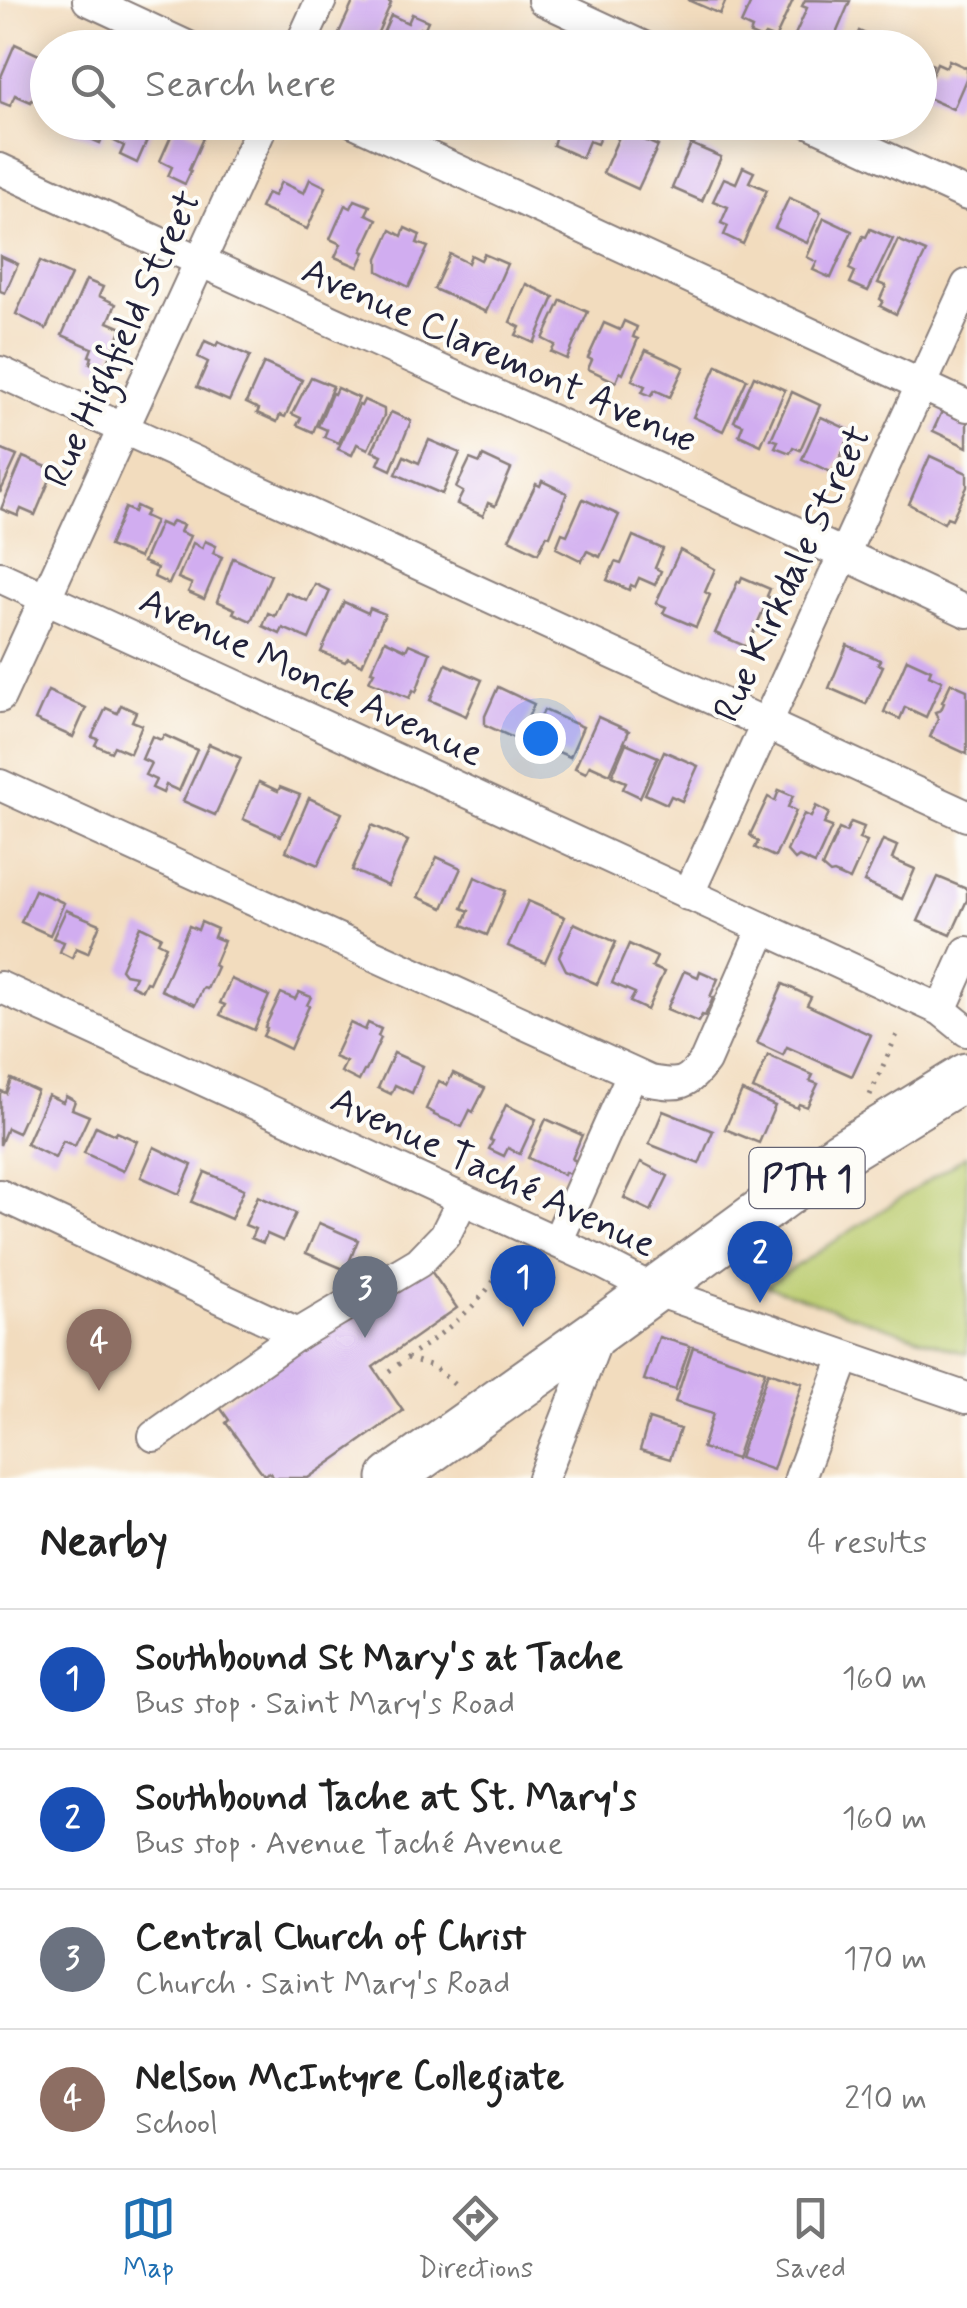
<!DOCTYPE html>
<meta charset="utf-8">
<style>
body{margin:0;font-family:Mynerve,sans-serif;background:#f6f6f6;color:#222}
.you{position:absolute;left:540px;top:738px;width:35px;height:35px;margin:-25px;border:8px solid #fff;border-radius:50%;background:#1a73e8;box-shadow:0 0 0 15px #1a73e833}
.badge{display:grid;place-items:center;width:65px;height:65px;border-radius:50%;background:#1f6fb2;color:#fff;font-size:32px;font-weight:700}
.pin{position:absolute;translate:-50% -82px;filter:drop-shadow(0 2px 5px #0008)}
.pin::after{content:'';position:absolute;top:52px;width:35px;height:30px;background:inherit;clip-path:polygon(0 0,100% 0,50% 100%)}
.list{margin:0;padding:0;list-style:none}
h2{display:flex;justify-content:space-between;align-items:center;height:130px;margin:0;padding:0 40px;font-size:42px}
h2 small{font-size:32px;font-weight:400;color:#767676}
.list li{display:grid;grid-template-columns:65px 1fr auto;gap:30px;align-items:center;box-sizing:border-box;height:140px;padding:0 40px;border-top:2px solid #e0e0e0}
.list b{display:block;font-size:38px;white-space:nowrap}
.list p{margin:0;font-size:32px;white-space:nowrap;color:#767676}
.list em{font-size:32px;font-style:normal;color:#767676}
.icon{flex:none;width:55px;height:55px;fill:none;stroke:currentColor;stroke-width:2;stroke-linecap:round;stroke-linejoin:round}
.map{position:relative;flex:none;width:967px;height:1478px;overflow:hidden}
.search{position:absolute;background:#fff;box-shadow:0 5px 25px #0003;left:30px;right:30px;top:30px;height:110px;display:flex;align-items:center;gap:25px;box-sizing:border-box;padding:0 35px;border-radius:55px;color:#767676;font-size:38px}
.sheet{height:690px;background:#fff}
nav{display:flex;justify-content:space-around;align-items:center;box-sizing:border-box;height:140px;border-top:2px solid #e0e0e0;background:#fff;font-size:28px;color:#767676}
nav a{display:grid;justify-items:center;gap:5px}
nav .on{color:#1f6fb2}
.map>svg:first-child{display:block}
.green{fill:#bbcc6f;stroke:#6e7755;stroke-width:2.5}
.building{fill:#d1adf0}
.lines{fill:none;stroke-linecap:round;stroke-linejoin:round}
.minor-casing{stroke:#8a7f7c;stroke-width:34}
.highway-casing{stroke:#8a7f7c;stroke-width:49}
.path{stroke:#8a7f7c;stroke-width:5;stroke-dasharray:2.5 8;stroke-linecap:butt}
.minor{stroke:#fff;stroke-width:30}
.highway{stroke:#fff;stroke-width:45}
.labels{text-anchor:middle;stroke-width:8;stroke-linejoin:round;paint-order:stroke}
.shield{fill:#fdfcf7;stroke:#646373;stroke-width:2.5}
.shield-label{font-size:35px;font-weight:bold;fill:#22223b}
.street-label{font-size:38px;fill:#22223b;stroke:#fdfcf7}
</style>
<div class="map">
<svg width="967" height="1478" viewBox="0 0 967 1478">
<rect width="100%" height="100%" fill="#fdfcf7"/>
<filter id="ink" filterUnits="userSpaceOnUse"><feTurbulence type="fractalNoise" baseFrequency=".01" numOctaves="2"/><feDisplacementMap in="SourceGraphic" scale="20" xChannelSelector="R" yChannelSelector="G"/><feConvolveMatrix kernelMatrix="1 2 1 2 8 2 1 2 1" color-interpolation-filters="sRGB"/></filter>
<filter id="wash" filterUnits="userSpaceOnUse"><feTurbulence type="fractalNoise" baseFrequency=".0048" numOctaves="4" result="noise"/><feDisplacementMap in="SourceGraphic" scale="40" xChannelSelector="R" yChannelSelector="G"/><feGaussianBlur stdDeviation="2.25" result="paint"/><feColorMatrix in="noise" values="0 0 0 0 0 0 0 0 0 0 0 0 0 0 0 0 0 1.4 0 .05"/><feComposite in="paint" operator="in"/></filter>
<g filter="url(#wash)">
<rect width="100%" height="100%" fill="#f2dcbe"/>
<!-- green -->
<path class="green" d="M967,1155V1354L766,1286Z"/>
<g id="blocks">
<!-- building -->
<g class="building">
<path d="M354,0L365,3L366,0H385L391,3L371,48L333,46Z"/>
<path d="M688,0H726L720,14Z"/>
<path d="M752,0H793L775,39L765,35L762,39L750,34L752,29L741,24Z"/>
<path d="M805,0L850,1L830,48H804L794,44L797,39L794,37L807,8L802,6Z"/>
<path d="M412,14L428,21L424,30L420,28L412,48L377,47L391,15L408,23Z"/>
<path d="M426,31L443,38L445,33L461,40L457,48H419Z"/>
<path d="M859,31L895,48H852Z"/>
<path d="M15,44L48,59V67L31,102L15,95L10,106L0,102V79Z"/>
<path d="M920,59L933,65L920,97Z"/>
<path d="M949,60L967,68V77L953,109L923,96L937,63L946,67Z"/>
<path d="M74,122H109L100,143L70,130Z"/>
<path d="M120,122H155L137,163L120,155L124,146L112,140Z"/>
<path d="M560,122H600L605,126L597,144L589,141L582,158L553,145Z"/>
<path d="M176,125L203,138L189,170L191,171L185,184L168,176L172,167L160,161Z"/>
<path d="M622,130L658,146L638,189L603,173Z"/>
<path d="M691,144L721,157L702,201L672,188Z"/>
<path d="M743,167L754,172L749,182L767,190L743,244L724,235L728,226L721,223L728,207L713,201L724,178L736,183Z"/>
<path d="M310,179L326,187L307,229L260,208L267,193L274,196L281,182L304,193Z"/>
<path d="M789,198L821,212L807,243L775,228Z"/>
<path d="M355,200L370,206L366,214L377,219L362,251L365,252L358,267L335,257L341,244L330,239L345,205L351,208Z"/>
<path d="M824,218L852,231L831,278L813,270L817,262L807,257Z"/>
<path d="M405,228L420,235L417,243L428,247L409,287L378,271V258L391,230L402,236Z"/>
<path d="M870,229L893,239L868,291L850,283L855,272L849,269L863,236L866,237Z"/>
<path d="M898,240L926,252L896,314L880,306L883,301L880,299L886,286L878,283Z"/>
<path d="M450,254L468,263L471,255L481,260L484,254L507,264L486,312L434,289Z"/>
<path d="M0,256L18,264L5,293L0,291Z"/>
<path d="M40,261L71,275L46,329L16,314Z"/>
<path d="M86,280L103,287L99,296L116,304L108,322L122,328L104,369L90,363L92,357L89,356L92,348L62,335Z"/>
<path d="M526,284L554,297L534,343L516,335L520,327L510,322Z"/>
<path d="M561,300L588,312L567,359L551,352L555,345L543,339Z"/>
<path d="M624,321L637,327L633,337L638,339L623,374L620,372L616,382L588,369L592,360L588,358L604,323L620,330Z"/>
<path d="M205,341L216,346L218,342L250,356L229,401L197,387L208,362L198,357Z"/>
<path d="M646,350L684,367L670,397L655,390L651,396L642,392L645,386L632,380Z"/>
<path d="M264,363L302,380L285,417L280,415L277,422L257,413L259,409L246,403Z"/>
<path d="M717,365L747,379L723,431L693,417Z"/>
<path d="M754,376L785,390L761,445L739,435L743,425L734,421Z"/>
<path d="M311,377L333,386L313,432L297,425L301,418L292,414Z"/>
<path d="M337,388L359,398L339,443L324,437L327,430L318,426L332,393L334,394Z"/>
<path d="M792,392L820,405L800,450L793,447L790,453L775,447L778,441L771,439Z"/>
<path d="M364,400L384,409V416L368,449L357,444L352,455L338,449L359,405L361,406Z"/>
<path d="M944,407L967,417V447L933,431Z"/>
<path d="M391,412L411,421L391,470L378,464L382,455L372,451Z"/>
<path d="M821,417L852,431L833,473L802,459Z"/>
<path d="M429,440L460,453L442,494L396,474L404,456L419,463Z"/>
<path d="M0,449L17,456L0,493Z"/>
<path d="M483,456L511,469L495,506L488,503L483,516L457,504L463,492L456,488L470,459L480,463Z"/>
<path d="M930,456L967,473V487L952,519L947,517L944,523L909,504Z"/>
<path d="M23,457L54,470L35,515L21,509L18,516L1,509Z"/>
<path d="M542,481L567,493L550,536L547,535L538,553L509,539L536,484L540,486Z"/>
<path d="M583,499L619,515L600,557L587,551L582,561L556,548L562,533L567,535Z"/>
<path d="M136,506L147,511L144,516L155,521L139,558L109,546L125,508L134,512Z"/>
<path d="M172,521L183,525L180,532L190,536L169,584L154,577L157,568L143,562L160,523L169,527Z"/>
<path d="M633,536L663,549L655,568L661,571L655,585L639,578L635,587L631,585L629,590L607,580L615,562L621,564Z"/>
<path d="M205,541L216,546L213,553L222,557L204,599L188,592L192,584L178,578L193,543L202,548Z"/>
<path d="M680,550L715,569L705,592L710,595L696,627L663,613L666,607L656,603Z"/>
<path d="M233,558L271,575L251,621L233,613L235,609L217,601Z"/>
<path d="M742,577L770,589L767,596L769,597L747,647L715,633L738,581L740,582Z"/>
<path d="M315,584L330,591L309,639L283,628L280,634L263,626L268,613L275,616L286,592L307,601Z"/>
<path d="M344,602L368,613L370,608L385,614L362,665L348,658L345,662L321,652Z"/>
<path d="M385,640L406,650L409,644L430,653L416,692L413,690L409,698L369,681L374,672L371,671Z"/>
<path d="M847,645L880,660L878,664L883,666L866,704L829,688Z"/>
<path d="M907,659L931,670L929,675L942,681L926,717L905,707L900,719L884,712Z"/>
<path d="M446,664L482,680L466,716L430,700Z"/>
<path d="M951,683L967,690V754L930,737L938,719L935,712L941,710L944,703L942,702Z"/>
<path d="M498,687L534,704L518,740L485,725V716Z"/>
<path d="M48,691L86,708L73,737L35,720Z"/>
<path d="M121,705L136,712L132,721L142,725L130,753L114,746L111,752L95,745L98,739L92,737L106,708L117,713Z"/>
<path d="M544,710L583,727L570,757L531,740Z"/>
<path d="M598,717L629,731L610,774L590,765L586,773L575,768Z"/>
<path d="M164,735L197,750L179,791L166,785L163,793L152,788L156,780L145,775L151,763L142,759L152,736L161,740Z"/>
<path d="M626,743L658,757L640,797L623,789L626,782L612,776Z"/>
<path d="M209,744L241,758L215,815L183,801Z"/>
<path d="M664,751L698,766L682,801L671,796L667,804L645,794Z"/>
<path d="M259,782L278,791L280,787L300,795L281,836L243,819Z"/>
<path d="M779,790L793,796L788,807L796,811L775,857L755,848L758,842L750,835L768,797L775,801Z"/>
<path d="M309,798L342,813L318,865L286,851Z"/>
<path d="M816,806L829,813L824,824L832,827L815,864L799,857L795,860L787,851L804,814L811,817Z"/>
<path d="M851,822L864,827L859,839L867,842L850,880L834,873L830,874L822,867L839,829L846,832Z"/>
<path d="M372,825L408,841L388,886L352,870Z"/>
<path d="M883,840L897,846L892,859L915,869L902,899L864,882Z"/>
<path d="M437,857L461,868L443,908L418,897Z"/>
<path d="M475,877L506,891L487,935L463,925L469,911L462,908Z"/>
<path d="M938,877L967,889V900L951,935L918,921Z"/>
<path d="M35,890L64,903L50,935L21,922Z"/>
<path d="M528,901L565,917L545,962L508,946Z"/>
<path d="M66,910L100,924L88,953L76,948L72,958L60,952L64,942L53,938Z"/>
<path d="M201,922L217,929L214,937L224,941L214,965L217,967L207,989L203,988L195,1005L161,990L189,926L198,930Z"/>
<path d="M574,923L616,942L597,984L566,970L559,956Z"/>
<path d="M140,926L161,936L158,942L166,946L149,983L146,982L142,990L131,985L135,976L125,974L121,969Z"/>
<path d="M629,944L657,957L652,967L664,972L647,1010L630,1002L635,993L612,983Z"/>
<path d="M684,971L698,977L700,971L718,979L710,997L713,998L705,1016L702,1015L698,1022L667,1009Z"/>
<path d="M231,979L269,996L254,1030L220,1015L225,1005L220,1003Z"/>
<path d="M783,984L811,997L807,1005L871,1035L852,1076L787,1047L783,1055L757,1043Z"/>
<path d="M299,992L311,997L307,1005L309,1006L290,1049L263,1036L267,1028L265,1027L281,993L295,999Z"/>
<path d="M350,1023L365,1030L368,1023L381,1029L378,1036L381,1038L366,1071H364L359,1081L341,1072L346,1062L334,1057Z"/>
<path d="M394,1053L423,1066L412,1093L395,1085L391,1094L378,1088Z"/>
<path d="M768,1055L813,1075L810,1081L818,1084L807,1107L799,1104L797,1108L753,1089Z"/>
<path d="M453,1073L485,1088L473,1112L470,1110L462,1127L434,1115V1113L426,1109L439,1081L447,1085Z"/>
<path d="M11,1079L37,1091L18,1133L7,1128L0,1145V1094L1,1091L6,1093Z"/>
<path d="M742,1091L775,1106L759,1143L725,1129Z"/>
<path d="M48,1095L63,1102L66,1096L75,1101L72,1109L89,1116L75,1146L63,1141L55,1158L26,1144Z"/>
<path d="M506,1105L536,1119L520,1154L508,1148L504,1156L489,1149L493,1141L490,1140Z"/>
<path d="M663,1111L713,1131L699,1164L649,1144Z"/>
<path d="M546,1119L582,1135L572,1159L579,1162L573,1176L565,1172L564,1175L528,1158Z"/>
<path d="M96,1126L115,1135L117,1132L137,1141L123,1171L84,1153Z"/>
<path d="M154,1147L192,1165L179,1194L141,1177Z"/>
<path d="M641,1162L668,1176L651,1211L624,1198Z"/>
<path d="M205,1172L244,1189L231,1219L192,1202Z"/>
<path d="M258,1196L296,1213L283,1241L267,1234L263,1243L251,1238L255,1229L245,1225Z"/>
<path d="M319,1223L358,1240L346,1270L306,1253Z"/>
<path d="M424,1261L457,1308L373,1367L403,1411L308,1478H274L269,1472L264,1475L226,1423L229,1420L219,1406Z"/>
<path d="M659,1337L690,1346L675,1390L644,1380Z"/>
<path d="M693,1347L765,1371L736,1459L702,1448L713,1414L675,1402Z"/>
<path d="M768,1372L802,1383L773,1470L739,1458Z"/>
<path d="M649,1419L680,1429L670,1459L640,1450Z"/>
</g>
</g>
</g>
<g filter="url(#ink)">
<use href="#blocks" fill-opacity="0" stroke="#8a7f7c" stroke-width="2.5"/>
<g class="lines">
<!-- minor casing -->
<g class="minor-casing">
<g id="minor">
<path d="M88,0L191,48"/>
<path d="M543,0L646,48"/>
<path d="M299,48L321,0"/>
<path d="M354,122L967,406"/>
<path d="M809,122L967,195"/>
<path d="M0,169C321,319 647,460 967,612"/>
<path d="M0,372L967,816"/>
<path d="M0,577L941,1010L967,1031"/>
<path d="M0,697L264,122"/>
<path d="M0,785L650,1081C680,1086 686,1086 705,1061L763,928"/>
<path d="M688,895L967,285"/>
<path d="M0,987L598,1261L654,1290L967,1398"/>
<path d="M941,1010L967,952"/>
<path d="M0,1195L298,1334"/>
<path d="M557,1242L632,1074"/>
<path d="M154,1436L298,1334L419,1262L445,1235L463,1199"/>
<path d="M543,1478L600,1332"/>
<path d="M800,1478L845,1357"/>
</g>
</g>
<!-- highway casing -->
<g class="highway-casing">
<path id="highway" d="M391,1478L601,1329L840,1154L967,1076"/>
</g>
<!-- path -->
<g class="path">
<path d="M870,1095L899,1030"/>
<path d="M407,1358L433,1366L455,1385"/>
<path d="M389,1371C437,1336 479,1312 508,1258"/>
</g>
<!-- minor -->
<use href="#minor" class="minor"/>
<!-- highway -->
<use href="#highway" class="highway"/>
</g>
</g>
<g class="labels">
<!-- shield labels -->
<rect class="shield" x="749.5" y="1148" width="115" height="60" rx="8"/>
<g class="shield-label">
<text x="807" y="1190">PTH 1</text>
</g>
<!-- street labels -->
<g class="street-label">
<text transform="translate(121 338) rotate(-65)" y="13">Rue Highfield Street</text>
<text transform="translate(500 354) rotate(24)" y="13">Avenue Claremont Avenue</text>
<text transform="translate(791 573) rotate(-65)" y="13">Rue Kirkdale Street</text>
<text transform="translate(312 676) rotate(25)" y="13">Avenue Monck Avenue</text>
<text transform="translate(494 1171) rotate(25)" y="13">Avenue Taché Avenue</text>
</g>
</g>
</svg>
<div class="you"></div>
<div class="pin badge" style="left:523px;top:1327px;background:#1a4fb4">1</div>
<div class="pin badge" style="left:760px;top:1303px;background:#1a4fb4">2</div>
<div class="pin badge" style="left:365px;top:1338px;background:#6b7280">3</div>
<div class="pin badge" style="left:99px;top:1391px;background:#8d6e63">4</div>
<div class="search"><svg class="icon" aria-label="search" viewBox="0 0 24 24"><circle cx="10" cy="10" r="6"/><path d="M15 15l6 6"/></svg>Search here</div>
</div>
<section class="sheet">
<h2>Nearby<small>4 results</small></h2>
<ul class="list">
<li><span class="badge" style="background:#1a4fb4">1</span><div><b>Southbound St Mary's at Tache</b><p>Bus stop · Saint Mary's Road</p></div><em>160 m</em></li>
<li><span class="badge" style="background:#1a4fb4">2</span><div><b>Southbound Tache at St. Mary's</b><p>Bus stop · Avenue Taché Avenue</p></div><em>160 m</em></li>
<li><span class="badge" style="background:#6b7280">3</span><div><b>Central Church of Christ</b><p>Church · Saint Mary's Road</p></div><em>170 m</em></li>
<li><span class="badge" style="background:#8d6e63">4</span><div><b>Nelson McIntyre Collegiate</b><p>School</p></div><em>210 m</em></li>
</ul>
</section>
<nav>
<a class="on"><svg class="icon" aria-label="map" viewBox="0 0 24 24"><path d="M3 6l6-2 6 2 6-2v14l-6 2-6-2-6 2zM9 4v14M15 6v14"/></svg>Map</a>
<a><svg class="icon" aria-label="directions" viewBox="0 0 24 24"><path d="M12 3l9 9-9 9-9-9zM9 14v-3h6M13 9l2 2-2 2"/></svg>Directions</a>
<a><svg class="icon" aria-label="saved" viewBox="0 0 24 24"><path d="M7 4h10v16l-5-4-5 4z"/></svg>Saved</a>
</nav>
